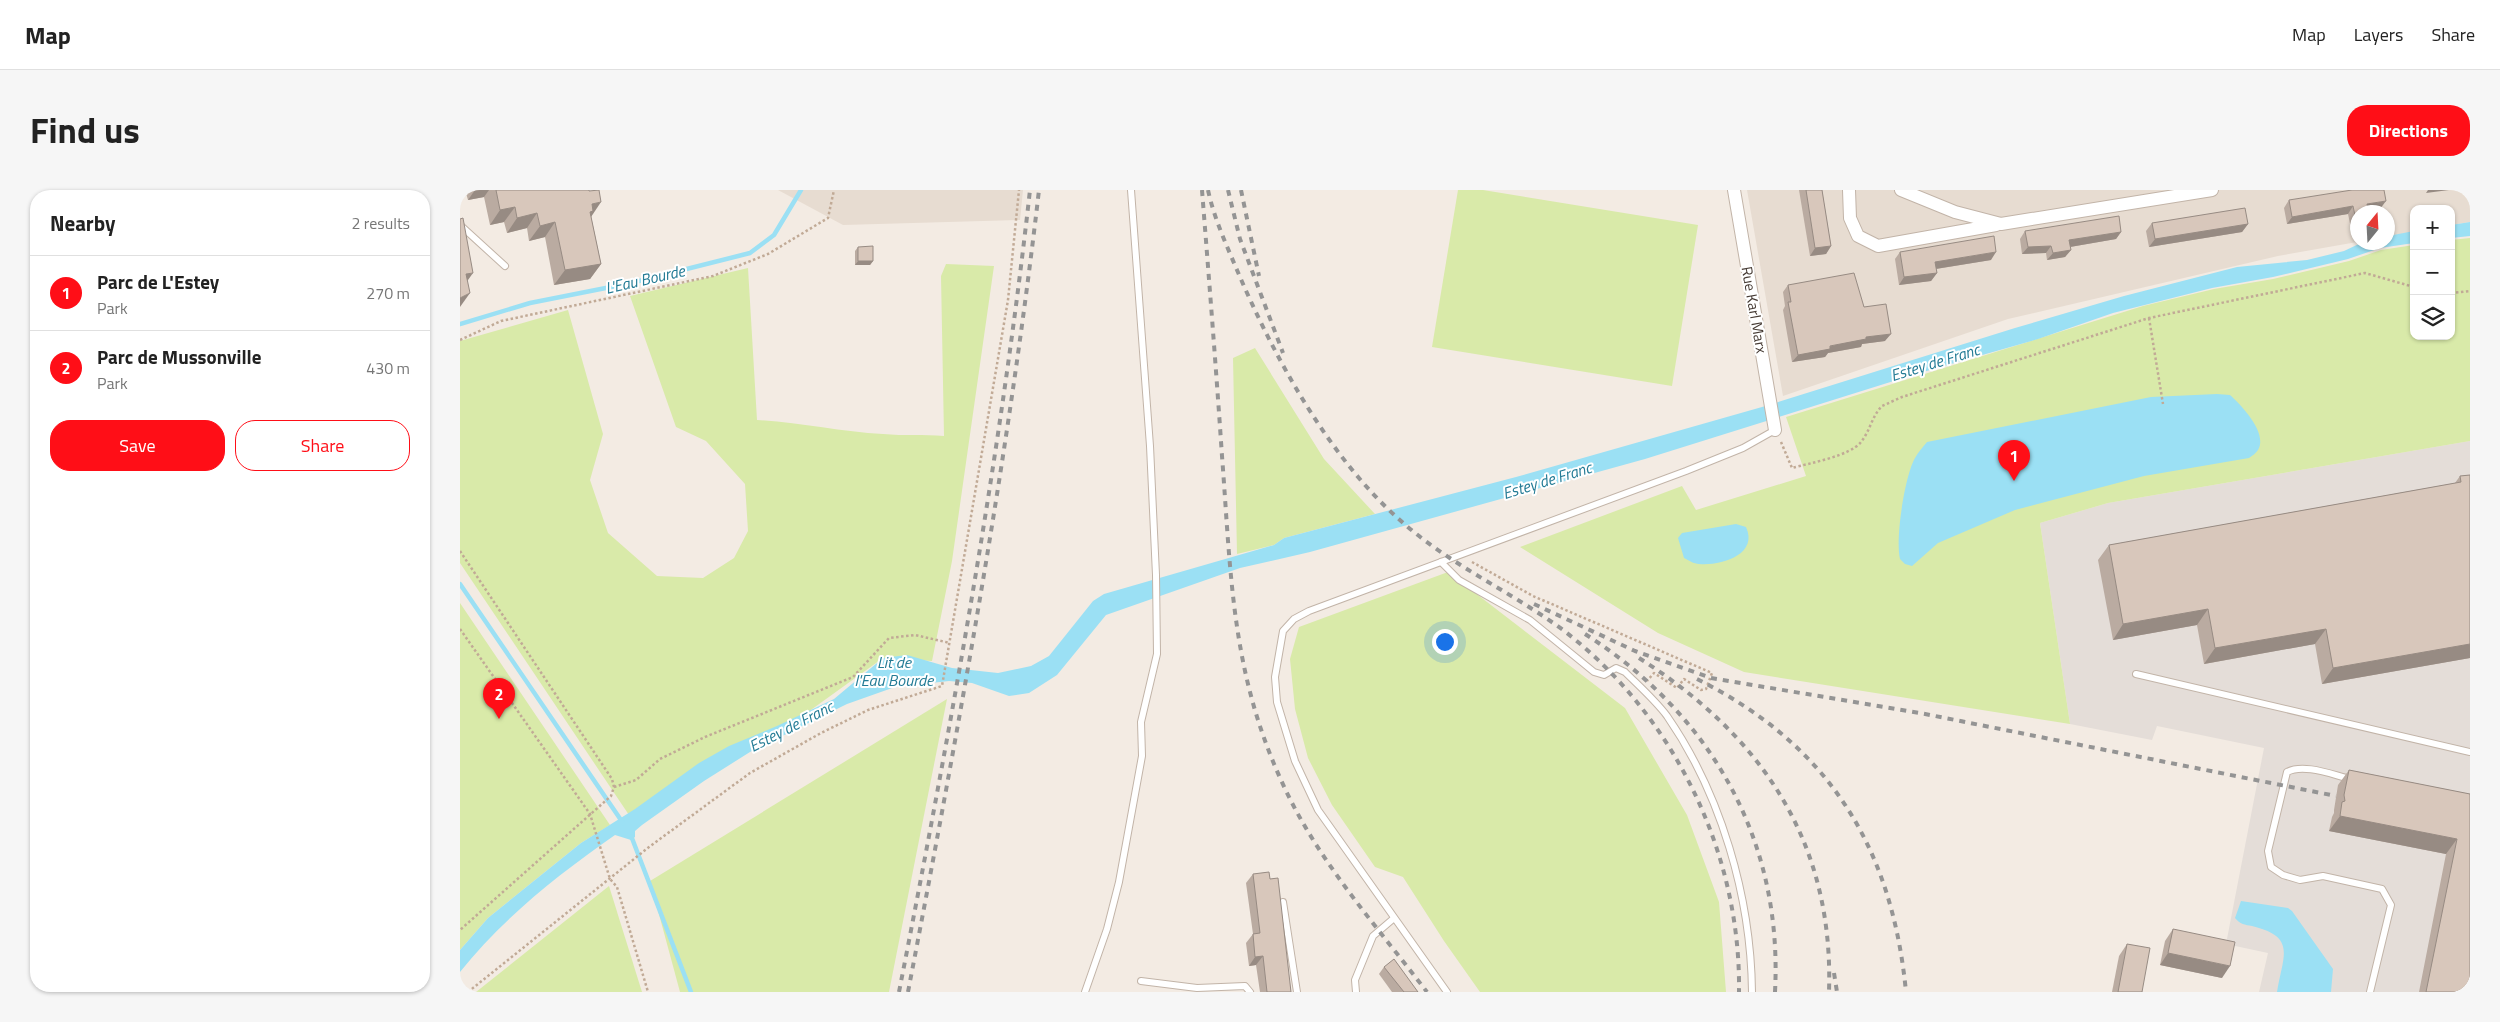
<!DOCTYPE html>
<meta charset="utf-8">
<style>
body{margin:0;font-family:"Titillium Web",sans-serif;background:#f6f6f6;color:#222}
.controls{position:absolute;right:15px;top:15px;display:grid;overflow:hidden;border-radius:10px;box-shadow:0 1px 4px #0004}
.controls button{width:45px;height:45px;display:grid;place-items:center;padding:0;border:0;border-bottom:1px solid #e0e0e0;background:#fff;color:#222;font:25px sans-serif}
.compass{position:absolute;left:1890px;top:15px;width:45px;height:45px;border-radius:50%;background:#fff;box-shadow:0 1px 4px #0004;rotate:18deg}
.you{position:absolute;left:984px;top:451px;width:18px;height:18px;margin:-12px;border:4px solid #fff;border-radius:50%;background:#1a73e8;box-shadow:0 0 0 8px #1a73e833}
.badge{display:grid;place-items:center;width:32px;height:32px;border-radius:50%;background:#ff0e17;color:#fff;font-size:16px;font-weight:700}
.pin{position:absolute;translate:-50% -41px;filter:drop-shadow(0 1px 2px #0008)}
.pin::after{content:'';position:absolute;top:26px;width:18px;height:15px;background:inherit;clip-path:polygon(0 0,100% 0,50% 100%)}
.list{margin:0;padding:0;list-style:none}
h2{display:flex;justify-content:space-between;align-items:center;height:65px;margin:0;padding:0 20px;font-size:21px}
h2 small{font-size:16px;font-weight:400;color:#767676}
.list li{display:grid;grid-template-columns:32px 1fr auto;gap:15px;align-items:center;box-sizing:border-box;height:75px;padding:0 20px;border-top:1px solid #e0e0e0}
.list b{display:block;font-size:19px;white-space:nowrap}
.list p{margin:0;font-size:16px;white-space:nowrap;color:#767676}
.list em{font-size:16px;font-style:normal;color:#767676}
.actions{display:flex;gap:10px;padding:15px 20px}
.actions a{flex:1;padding:11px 0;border:1px solid #ff0e17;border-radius:20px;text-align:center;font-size:18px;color:#ff0e17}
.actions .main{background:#ff0e17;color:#fff}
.icon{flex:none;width:28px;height:28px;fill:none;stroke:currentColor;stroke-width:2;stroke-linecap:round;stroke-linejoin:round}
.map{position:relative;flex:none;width:2010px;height:802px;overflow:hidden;border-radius:20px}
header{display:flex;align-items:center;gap:30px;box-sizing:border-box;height:70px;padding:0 25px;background:#fff;border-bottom:1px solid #e0e0e0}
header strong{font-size:24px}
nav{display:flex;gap:28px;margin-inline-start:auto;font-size:18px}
.intro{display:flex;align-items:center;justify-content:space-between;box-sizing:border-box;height:120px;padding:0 30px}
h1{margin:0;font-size:35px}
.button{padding:12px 22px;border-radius:20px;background:#ff0e17;color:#fff;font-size:18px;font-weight:700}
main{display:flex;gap:30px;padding:0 30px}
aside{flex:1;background:#fff;border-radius:20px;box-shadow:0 1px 4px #0004}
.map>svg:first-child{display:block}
.residential{fill:#e7dcd1}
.industrial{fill:#e4ddd8}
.green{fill:#d9eaa9}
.water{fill:#9be0f4}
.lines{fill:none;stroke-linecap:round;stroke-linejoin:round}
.stream{stroke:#9be0f4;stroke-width:4.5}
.service-casing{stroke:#c2b4a8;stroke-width:8}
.minor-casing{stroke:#c2b4a8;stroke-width:14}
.path{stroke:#c1aa96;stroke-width:2.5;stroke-dasharray:2.5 2.5;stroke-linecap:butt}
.service{stroke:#fff;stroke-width:6}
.minor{stroke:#fff;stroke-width:12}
.rail{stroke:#949494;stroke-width:4;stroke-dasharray:6 6;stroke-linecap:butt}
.wall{fill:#baaba1}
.shaded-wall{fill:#978b83}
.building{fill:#d8c7bb;stroke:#978b83}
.labels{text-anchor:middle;stroke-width:4;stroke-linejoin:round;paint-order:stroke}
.street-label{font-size:15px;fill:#453a33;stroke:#fff}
.water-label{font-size:16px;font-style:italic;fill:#237b95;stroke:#fff}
</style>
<header>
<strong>Map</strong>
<nav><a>Map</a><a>Layers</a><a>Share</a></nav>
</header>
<div class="intro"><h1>Find us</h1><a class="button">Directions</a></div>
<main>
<aside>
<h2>Nearby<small>2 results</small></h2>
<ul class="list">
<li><span class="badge">1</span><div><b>Parc de L'Estey</b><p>Park</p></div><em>270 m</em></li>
<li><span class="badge">2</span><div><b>Parc de Mussonville</b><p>Park</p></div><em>430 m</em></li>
</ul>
<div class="actions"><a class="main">Save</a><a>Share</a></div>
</aside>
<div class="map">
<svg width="2010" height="802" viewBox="0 0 2010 802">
<rect width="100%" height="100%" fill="#f3ebe3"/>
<!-- residential -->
<g class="residential">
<path d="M318,0H563L560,30L383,35Z"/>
<path d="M1287,0H2010V32L1991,35V19H1954V42L1928,46V22H1898L1897,52L1818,66L1548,129L1323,206Z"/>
</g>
<!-- industrial -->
<path class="industrial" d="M2010,251V802H1799L1808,763L1766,754L1804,558L1697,536L1692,550L1610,534L1580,333L1648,313Z"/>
<!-- green -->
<g class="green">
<path d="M998,0H1023L1238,35L1212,196L972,157Z"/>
<path d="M2010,48V251L1648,313L1580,333L1610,534L1284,482L1198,443L1060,357L1222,296L1236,320L1346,286L1326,227L1683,116L1754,99L1813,89L1889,71L1921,60L1954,55V146H1991V50Z"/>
<path d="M486,74L534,76L492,371L472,471L423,468L348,522L171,628L0,373V151L108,120L143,244L130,290L148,343L197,386L243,388L274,368L288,341L285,294L246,251L216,237L170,106L288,78L297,230C339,232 381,242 423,244C444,246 464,244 484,246L481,86Z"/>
<path d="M795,158L864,269L915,324L824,348L814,355L777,364L773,168Z"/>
<path d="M988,382L1165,518L1227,625L1259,712L1266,802H1020L984,751L943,687L915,677L872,615L848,568L835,519L830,469L839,437Z"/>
<path d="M0,413L150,635L121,653L28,728L0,760Z"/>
<path d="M487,509L429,802H220L190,691Z"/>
<path d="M149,696L182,802H16Z"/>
</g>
<!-- water -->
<g class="water">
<path d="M2010,32V46L1991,48V35Z"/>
<path d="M1954,41V53L1920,58L1888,69L1813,87L1752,98L1653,123L1578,149L1456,184L1185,269L850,362L780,378L646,425L597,485L569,503L549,506L512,493L489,491L435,497L387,514L290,562L244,591L182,635L175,641V647L171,650L155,645C99,684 43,728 0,782V760L28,728L121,653L175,619L239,573L269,556L317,536L374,509L423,468L447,465L492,478L538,483L571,476L589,466L633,411L644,404L814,355L824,348L1056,287L1302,217L1555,138L1664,106L1777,77L1847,70L1884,61L1901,53L1928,52V46Z"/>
<path d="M1757,204L1770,205C1782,216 1808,243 1798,260C1796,263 1792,266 1789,268L1684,286L1555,320L1478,353L1452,376L1445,374L1440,369C1435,349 1445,285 1455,268C1458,262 1463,257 1467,252L1691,207Z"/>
<path d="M1276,334L1286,337C1299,365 1260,376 1239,374C1234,374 1228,370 1224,368L1218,348L1222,343Z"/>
<path d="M1781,711L1828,718L1832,721L1873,779L1871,802H1817C1823,765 1837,747 1792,736C1785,735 1780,734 1775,728Z"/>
</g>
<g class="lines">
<!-- stream -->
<g class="stream">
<path d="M0,134L70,113L171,93L290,63L314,45L341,0"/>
<path d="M0,394L163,633"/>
<path d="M170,643L231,802"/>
</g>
<!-- service casing -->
<g class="service-casing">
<g id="service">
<path d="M0,35L45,76"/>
<path d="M981,372L999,390L1070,430L1134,482L1144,485L1156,478L1165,482C1179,496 1195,510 1207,526C1261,604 1291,707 1292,802"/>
<path d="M1676,484L2010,562"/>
<path d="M1891,589C1873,585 1844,573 1827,582L1808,661L1811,677L1823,685L1840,690L1863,686L1922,699L1931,715L1910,802"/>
<path d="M823,712L837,802"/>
<path d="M681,791L737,798L785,796L790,802"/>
<path d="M625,802L647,739L659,692L682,566L681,532L697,464L696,385L690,256L671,0"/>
<path d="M896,802L895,790L913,746L933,729"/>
<path d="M987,802L858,620L835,571L817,512L815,487L823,441L834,429L849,421L1226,281L1283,258L1315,240"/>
</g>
</g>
<!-- minor casing -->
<g class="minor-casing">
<g id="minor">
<path d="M1274,0L1315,240"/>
<path d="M1389,0L1390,28L1398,46L1418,56L1536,35"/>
<path d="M1441,0L1495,22L1541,34L1752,0"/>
</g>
</g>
<!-- path -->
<g class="path">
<path d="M1991,103L2010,101"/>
<path d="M1689,128L1703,214"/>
<path d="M0,150L41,131L253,86L308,64L368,28L374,0"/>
<path d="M1321,252L1332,278C1350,273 1390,266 1401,252C1410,241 1412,226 1422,216L1442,207L1689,128L1905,83L1954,97"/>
<path d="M0,361L152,589L154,597L151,606L0,740"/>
<path d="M1012,372L1073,406L1252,483L1246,499L1241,500L1224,489L1217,498L1194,483L1187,491"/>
<path d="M0,439L130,624L150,689L157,697L188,802"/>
<path d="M154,597L176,590L200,569L245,547L393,487L429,448L455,445L490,453"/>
<path d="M8,802L189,657L290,583L361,543L408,520L482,496L548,110L559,0"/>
</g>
<!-- service -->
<use href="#service" class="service"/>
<!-- minor -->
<use href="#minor" class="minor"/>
<!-- rail -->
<g class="rail">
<path d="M742,0C749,89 756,177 762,266C771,383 771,480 821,590C856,669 915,734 967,802"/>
<path d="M748,0C754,28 766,54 777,80C814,167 869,268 941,331C990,375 1050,401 1103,440C1214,525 1281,663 1279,802"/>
<path d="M768,0L780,49L823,163"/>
<path d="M781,0L799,86"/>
<path d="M1074,414L1175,461L1251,488L1460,523L1876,606"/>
<path d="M1125,444C1252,525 1323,651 1315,802"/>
<path d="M1179,468C1302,546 1374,652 1369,802"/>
<path d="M1237,489C1369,555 1432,657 1446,802"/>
<path d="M1374,783L1377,802"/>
<path d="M439,802C491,536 540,269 570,0"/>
<path d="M448,802C499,536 548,269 579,0"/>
</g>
</g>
<!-- wall -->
<g class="wall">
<path d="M5,0H129L131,26L141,74L130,89L94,95L85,47L69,51L67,38L47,43L44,32L30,35L24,7L8,10Z"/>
<path d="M1339,0H1362L1371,56L1366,64L1350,66Z"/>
<path d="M1829,10L1920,19L1907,21L1898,41L1892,43L1888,24L1827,34L1824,18Z"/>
<path d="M1692,33L1788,34L1782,42L1689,57L1686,41Z"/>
<path d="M1565,41L1661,42L1656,49L1610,57L1611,60L1605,67L1587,70L1586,63L1562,64L1560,49Z"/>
<path d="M398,57L413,71L410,75H395V61Z"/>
<path d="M1440,62L1531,70L1476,79L1477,83L1471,91L1439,95L1435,69Z"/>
<path d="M1328,95L1404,117L1425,151L1402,154L1401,157L1368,163L1365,167L1332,172L1323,120L1325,116L1323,102Z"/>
<path d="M2010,285V468L1862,494L1855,454L1744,474L1737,435L1653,450L1638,370L1649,355L1995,293L2000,286Z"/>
<path d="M1889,580L2010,604V802H1959L1986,664L1869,641L1872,627L1874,623V620L1878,595Z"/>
<path d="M793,684L810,689L831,802H800L796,775L789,776L786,753L793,744L786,693Z"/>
<path d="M1713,739L1762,788L1700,775L1705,751Z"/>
<path d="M1667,754L1682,802H1652L1659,766Z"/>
<path d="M924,777L958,802H932L919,784Z"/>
</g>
<!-- shaded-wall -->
<g class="shaded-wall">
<path d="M15,0H29L24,7L8,10Z"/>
<path d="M1968,0H1989L1966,3Z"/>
<path d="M1926,11L1920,19L1901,22L1907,14Z"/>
<path d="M141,12L131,27H129L132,14Z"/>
<path d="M1893,16L1888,24L1827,34L1832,27Z"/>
<path d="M55,17L44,32L30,35L40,20Z"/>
<path d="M77,23L67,38L47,43L57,28Z"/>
<path d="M95,32L85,47L69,51L80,36Z"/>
<path d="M1788,34L1782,42L1689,57L1695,49Z"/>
<path d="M1898,35V41L1892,43Z"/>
<path d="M1661,42L1656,49L1604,58L1609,50Z"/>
<path d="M1371,56L1366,64L1350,66L1355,58Z"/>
<path d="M1591,56L1586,63L1562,64L1568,57Z"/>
<path d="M1611,60L1605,67L1587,70L1593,63Z"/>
<path d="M1536,62L1531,70L1469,80L1475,72Z"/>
<path d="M398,71H413L410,75H395Z"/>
<path d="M141,74L130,89L94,95L105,80Z"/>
<path d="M13,83L3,97L6,84Z"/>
<path d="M1477,83L1471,91L1439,95L1444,87Z"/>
<path d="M10,103L0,117V108Z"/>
<path d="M1431,144L1425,151L1402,154L1401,157L1368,163L1365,167L1332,172L1338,165L1406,147Z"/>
<path d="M1748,419L1737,435L1653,450L1663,434Z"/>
<path d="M1866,439L1855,454L1744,474L1755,458Z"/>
<path d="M2010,454V468L1862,494L1873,478Z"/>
<path d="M1880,626L1997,649L1986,664L1869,641Z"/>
<path d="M1708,763L1770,776L1762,788L1700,775Z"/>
<path d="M803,766L796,775L789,776L795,767Z"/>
</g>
<!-- building -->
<g class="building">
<path d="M36,0H129V1L139,0L141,12L132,14L133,21L130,22L141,74L105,80L95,32L80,36L77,23L57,28L55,17L40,20Z"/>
<path d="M1346,0H1362L1371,56L1355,58Z"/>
<path d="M1892,0H1924L1926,11L1907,14L1908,22H1898L1897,35L1893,16L1832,27L1829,10Z"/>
<path d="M1785,18L1788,34L1695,49L1692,33Z"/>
<path d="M1659,26L1661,42L1609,50L1611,60L1593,63L1591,56L1568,57L1565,41Z"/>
<path d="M3,28L13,83L6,84L10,103L0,108V29Z"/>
<path d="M1534,46L1536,62L1475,72L1477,83L1444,87L1440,62Z"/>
<path d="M413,56V71H398V57Z"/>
<path d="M1394,83L1404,117L1426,114L1431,144L1406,147V149L1370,156V159L1338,165L1328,112H1331L1328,95Z"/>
<path d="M2010,285V454L1873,478L1866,439L1755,458L1748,419L1663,434L1649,355L2001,292L2000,286Z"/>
<path d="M1889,580L2010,604V802H1966L1997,649L1880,626L1882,612L1885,611L1884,605Z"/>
<path d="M809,682L810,689L818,688L831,802H807L803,766L795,767L793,744L800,743L793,684Z"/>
<path d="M1713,739L1775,752L1770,776L1708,763Z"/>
<path d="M1667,754L1690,758L1682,802H1658Z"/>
<path d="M934,769L958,802H944L924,777Z"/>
</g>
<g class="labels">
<!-- street labels -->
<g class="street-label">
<text transform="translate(1294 120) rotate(80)" y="5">Rue Karl Marx</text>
</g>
<!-- water labels -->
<g class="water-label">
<text transform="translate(185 89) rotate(-13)" y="6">L'Eau Bourde</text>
<text transform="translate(1475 172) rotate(-17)" y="6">Estey de Franc</text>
<text transform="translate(1087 290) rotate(-17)" y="6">Estey de Franc</text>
<text x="434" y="478">Lit de<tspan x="434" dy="18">l'Eau Bourde</tspan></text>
<text transform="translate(331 536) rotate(-27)" y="6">Estey de Franc</text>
</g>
</g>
</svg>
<div class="controls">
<button>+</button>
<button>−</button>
<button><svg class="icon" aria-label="layers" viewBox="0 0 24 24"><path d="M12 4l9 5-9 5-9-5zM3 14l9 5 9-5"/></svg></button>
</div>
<svg class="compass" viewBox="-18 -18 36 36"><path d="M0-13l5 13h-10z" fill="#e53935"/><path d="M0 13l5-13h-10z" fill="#767676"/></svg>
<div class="you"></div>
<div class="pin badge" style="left:1554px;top:291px">1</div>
<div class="pin badge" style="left:39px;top:529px">2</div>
</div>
</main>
